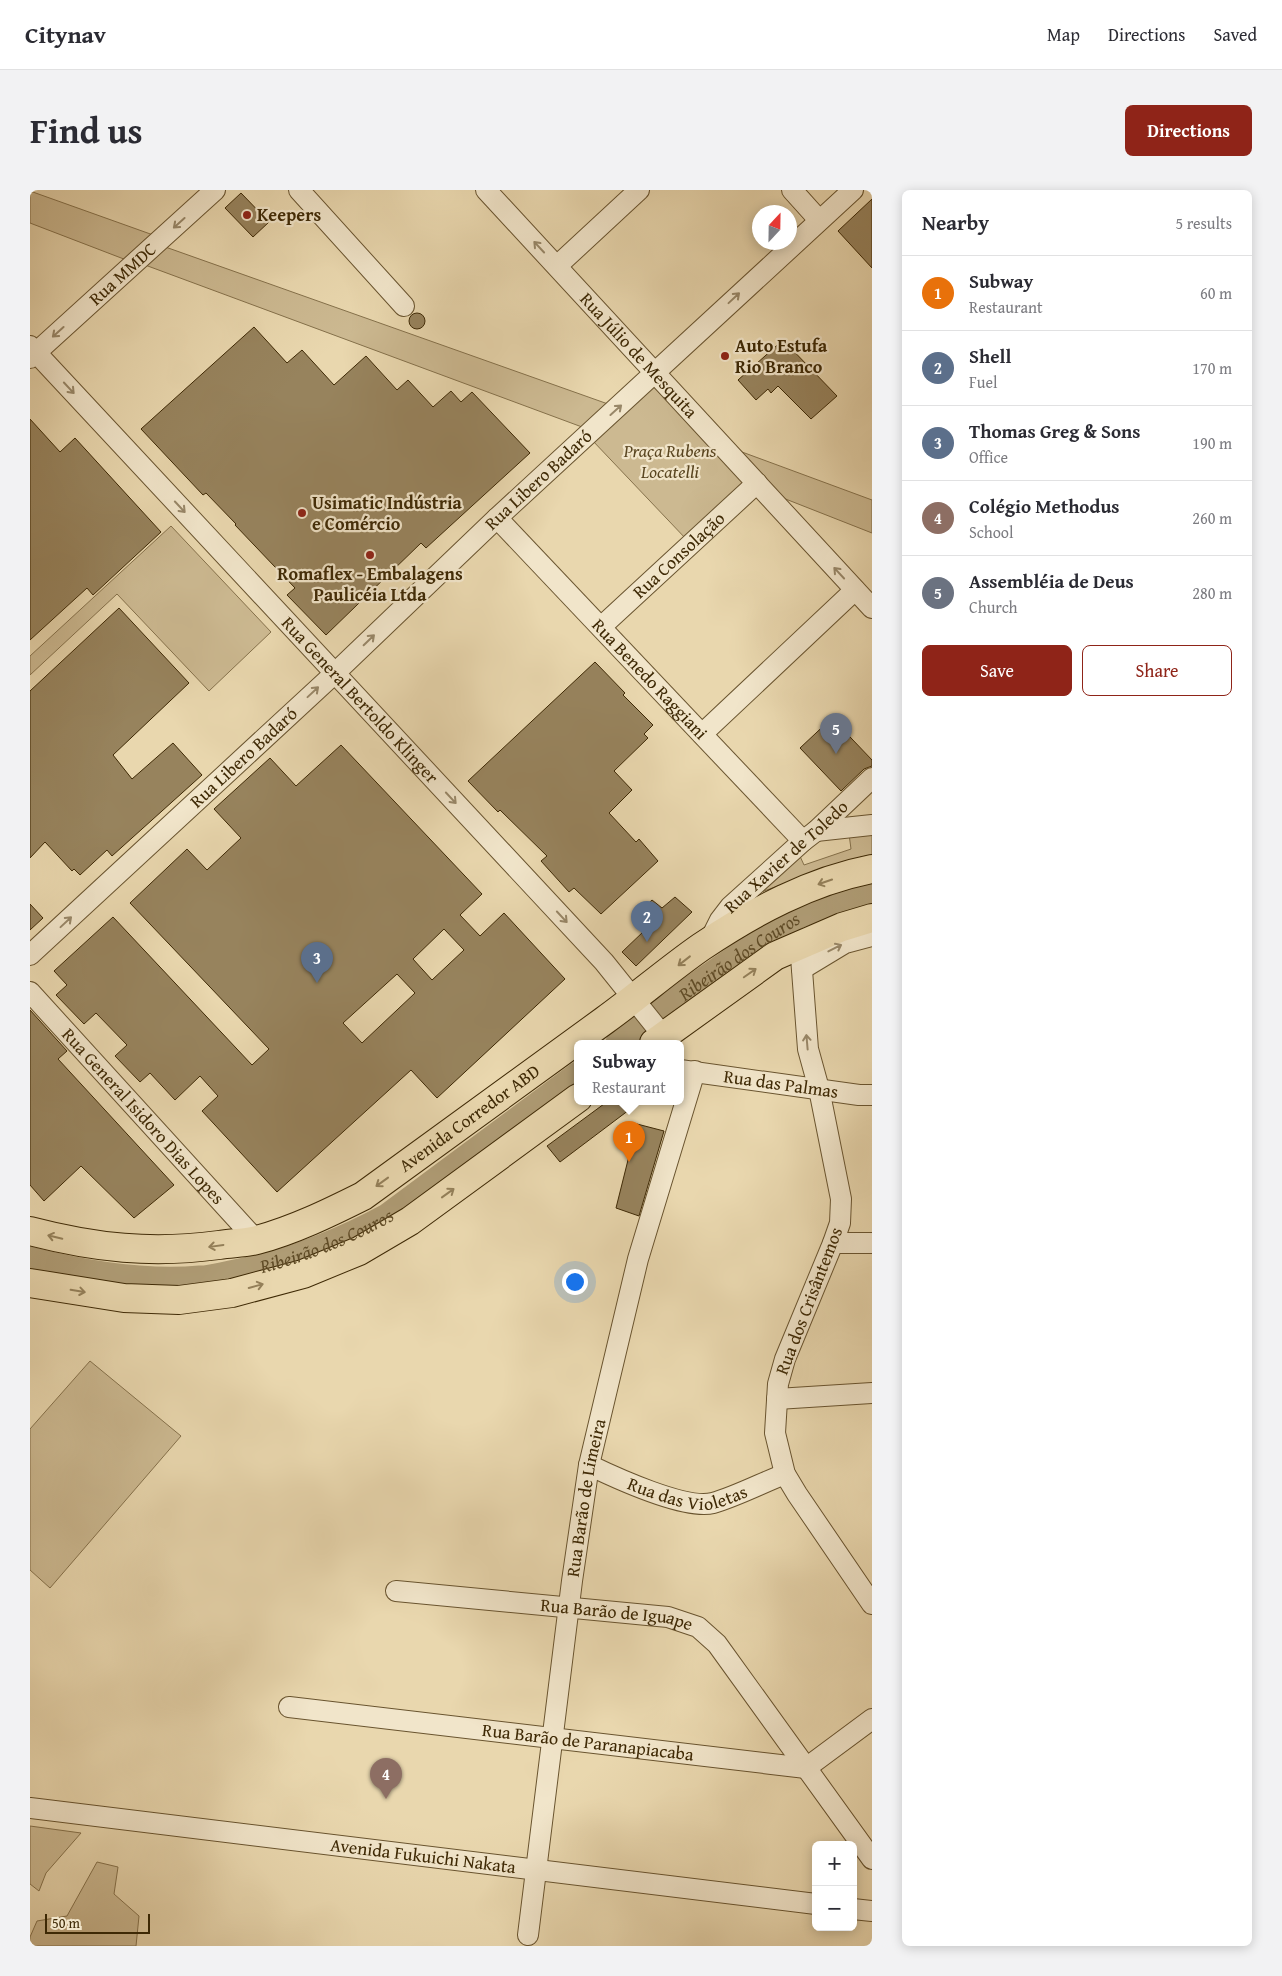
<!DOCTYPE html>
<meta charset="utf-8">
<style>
body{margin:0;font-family:"Gentium Book Plus",serif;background:#f2f2f3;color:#2b2b33}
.controls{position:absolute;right:15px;bottom:15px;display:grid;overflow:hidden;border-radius:8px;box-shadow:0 2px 12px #0003}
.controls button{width:45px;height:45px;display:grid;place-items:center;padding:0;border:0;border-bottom:1px solid #e1e1e2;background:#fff;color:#2b2b33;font:25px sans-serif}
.compass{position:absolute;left:722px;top:15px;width:45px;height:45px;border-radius:50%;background:#fff;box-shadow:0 2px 12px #0003;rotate:22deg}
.scale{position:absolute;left:15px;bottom:12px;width:105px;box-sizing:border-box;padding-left:5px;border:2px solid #3e2905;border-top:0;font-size:14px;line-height:18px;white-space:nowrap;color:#3e2905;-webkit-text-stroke:4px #f1e5ca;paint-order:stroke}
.you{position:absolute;left:544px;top:1091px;width:18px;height:18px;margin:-12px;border:4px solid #fff;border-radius:50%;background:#1a73e8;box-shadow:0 0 0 8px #1a73e833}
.badge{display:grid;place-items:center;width:32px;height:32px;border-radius:50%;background:#8f2418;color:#fff;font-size:16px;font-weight:700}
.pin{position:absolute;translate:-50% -41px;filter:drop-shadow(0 1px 2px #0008)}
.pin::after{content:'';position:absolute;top:26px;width:18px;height:15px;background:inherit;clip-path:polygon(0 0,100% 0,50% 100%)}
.popup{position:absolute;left:544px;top:850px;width:110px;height:65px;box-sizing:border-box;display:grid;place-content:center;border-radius:8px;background:#fff;filter:drop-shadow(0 1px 4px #0005);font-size:16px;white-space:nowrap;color:#7c7c81}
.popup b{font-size:19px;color:#2b2b33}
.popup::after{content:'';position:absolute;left:50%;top:100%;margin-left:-10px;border:10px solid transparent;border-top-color:#fff}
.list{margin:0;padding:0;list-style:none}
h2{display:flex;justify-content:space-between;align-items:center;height:65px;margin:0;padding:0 20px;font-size:21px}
h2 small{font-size:16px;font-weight:400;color:#7c7c81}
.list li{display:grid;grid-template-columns:32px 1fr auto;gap:15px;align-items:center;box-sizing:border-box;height:75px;padding:0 20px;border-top:1px solid #e1e1e2}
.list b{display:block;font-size:19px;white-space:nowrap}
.list p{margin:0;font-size:16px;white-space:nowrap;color:#7c7c81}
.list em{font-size:16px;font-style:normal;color:#7c7c81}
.actions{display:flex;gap:10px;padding:15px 20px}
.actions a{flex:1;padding:11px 0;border:1px solid #8f2418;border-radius:8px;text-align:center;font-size:18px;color:#8f2418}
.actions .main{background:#8f2418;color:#fff}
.map{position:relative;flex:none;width:842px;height:1756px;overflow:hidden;border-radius:8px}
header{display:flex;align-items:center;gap:30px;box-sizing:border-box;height:70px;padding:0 25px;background:#fff;border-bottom:1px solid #e1e1e2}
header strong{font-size:24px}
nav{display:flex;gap:28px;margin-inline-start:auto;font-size:18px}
.intro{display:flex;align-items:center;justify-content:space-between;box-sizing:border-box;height:120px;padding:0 30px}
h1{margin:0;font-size:35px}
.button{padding:12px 22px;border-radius:8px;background:#8f2418;color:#fff;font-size:18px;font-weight:700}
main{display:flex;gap:30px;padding:0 30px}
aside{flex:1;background:#fff;border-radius:8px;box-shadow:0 2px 12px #0003}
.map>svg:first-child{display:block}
.green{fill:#ccb991;stroke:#85714b}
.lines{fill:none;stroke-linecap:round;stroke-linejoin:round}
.river{stroke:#af9c75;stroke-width:25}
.building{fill:#97835d;stroke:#3e2905;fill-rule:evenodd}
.minor-casing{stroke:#69542f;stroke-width:22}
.highway-casing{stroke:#3e2905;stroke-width:30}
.minor{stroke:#f1e5ca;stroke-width:20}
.highway{stroke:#e9d7ae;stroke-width:28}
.oneway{stroke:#988768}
.oneway2{stroke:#94805a}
.poi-dot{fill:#8f2418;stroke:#f1e5ca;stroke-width:2}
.labels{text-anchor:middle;stroke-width:4.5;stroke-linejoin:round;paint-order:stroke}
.poi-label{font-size:18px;font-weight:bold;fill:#3e2905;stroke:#f1e5ca;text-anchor:start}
.street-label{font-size:18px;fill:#3e2905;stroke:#f1e5ca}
.park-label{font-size:18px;font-style:italic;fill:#5a4621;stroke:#f1e5ca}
.water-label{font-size:19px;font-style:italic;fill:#604c27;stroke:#f1e5ca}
</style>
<header>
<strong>Citynav</strong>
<nav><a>Map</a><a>Directions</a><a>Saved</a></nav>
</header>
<div class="intro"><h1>Find us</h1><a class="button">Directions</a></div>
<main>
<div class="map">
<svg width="842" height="1756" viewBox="0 0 842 1756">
<rect width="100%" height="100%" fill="#e9d7ae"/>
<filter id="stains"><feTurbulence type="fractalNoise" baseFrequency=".004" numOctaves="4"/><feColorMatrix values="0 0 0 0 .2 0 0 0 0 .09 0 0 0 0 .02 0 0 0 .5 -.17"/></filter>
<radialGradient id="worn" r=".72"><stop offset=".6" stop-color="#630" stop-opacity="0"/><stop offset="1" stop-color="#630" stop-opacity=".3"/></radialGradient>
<!-- green -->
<g class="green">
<path d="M0,1L126,46L99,71L0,33Z"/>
<path d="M127,54L578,214L552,237L107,72Z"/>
<path d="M624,192L719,292L657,350L562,250Z"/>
<path d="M712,262L842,310V343L753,308Z"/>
<path d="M141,336L241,442L179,501L87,404L0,485V466Z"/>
<path d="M842,642V665L831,667L731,702L769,664L774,675L821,659L819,644Z"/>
<path d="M60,1171L151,1246L20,1398L0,1380V1239Z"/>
<path d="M0,1636L51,1643L16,1683L9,1701L0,1694Z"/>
<path d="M67,1672L88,1677L84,1704L109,1726L106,1756H0V1747L7,1731L37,1726Z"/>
</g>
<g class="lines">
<!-- river -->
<g class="river">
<path id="s1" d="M588,853L664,796L729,751L768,726L793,717L842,704"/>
<path id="s2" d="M0,1069C55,1083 113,1093 170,1088C180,1088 190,1085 200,1083C255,1073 309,1052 357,1026L548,884"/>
</g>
</g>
<!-- building -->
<g class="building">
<path d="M211,3L239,32L223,47L195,18Z"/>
<path d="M842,9V78L808,41Z"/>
<circle cx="387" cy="131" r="8"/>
<path d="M224,137L257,173L272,160L304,195L336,166L367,200L378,190L403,217L421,201L431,212L442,202L500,263L396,358L391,353L296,445L257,405L265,398L205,335L206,334L176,303L173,305L111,239Z"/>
<path d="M753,150L807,206L781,229L748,196L741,203L738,199L726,210L708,190Z"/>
<path d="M0,229L30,262L45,248L131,342L63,405L57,398L0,450Z"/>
<path d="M89,418L159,493L83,565L102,589L143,553L172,585L82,666L77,660L50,685L44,679L42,681L15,652L0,668V501Z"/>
<path d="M565,472L595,503L593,505L623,535L614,544L618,548L584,581L602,600L579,623L606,652L609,649L628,671L571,724L544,698L539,702L511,671L517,666L470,620L468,622L438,591Z"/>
<path d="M802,528L842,570V576L834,579L811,601L770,558Z"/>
<path d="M311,555L452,704L430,725L450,746L474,723L535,789L407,908L381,880L247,1002L172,921L188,906L170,886L145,910L120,883L110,892L85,866L97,855L66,823L54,834L26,805L37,795L24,781L83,727L222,875L239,859L100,713L157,659L177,680L211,648L184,619L240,568L266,596ZM414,739L434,760L402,790L383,769ZM367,784L385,803L332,853L313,833Z"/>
<path d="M645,707L662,722L606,776L592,762L614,741L604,727L622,710L632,718Z"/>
<path d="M0,714L13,728L0,740Z"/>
<path d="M0,820L37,861L28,869L144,995L104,1028L51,976L14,1011L0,995Z"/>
<path d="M578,911H592L599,920L530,972L517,956Z"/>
<path d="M607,934L634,941L609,1026L586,1018Z"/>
</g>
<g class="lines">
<!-- minor casing -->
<g class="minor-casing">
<g id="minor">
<path d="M269,0L374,116"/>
<path id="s3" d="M456,0L842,418"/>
<path d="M762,0L789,30"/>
<path d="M527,76L609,0"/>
<path id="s4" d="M0,156L574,772L639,853"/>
<path id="s5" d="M0,168L185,0"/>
<path id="s6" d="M467,328L773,651"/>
<path id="s7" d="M571,437L727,293"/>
<path d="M672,544L825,400"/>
<path d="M786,641L842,635"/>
<path id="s8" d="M680,750L690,730L700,717L773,651L786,641L842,588"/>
<path d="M770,754L778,859L789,899L811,1009L810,1033L803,1053L755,1169L748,1194L745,1243L755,1284L767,1304L842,1414"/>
<path id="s9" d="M0,765L304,484L467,328L823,0"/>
<path d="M772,779L815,753L842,746"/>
<path id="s10" d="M0,802L226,1050"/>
<path id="s11" d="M650,880L829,905H842"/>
<path d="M803,1053H842"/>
<path d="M747,1209L842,1203"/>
<path id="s12" d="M559,1275C586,1288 656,1320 683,1313C705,1307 734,1292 755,1284"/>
<path id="s13" d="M366,1401L638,1427L668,1437L687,1454L842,1669"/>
<path id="s14" d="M259,1517L776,1578L842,1529"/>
<path id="s15" d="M0,1618L786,1714"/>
<path d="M823,1719L842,1721"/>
<path id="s16" d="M498,1745L542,1391L559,1275L608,1069L665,881"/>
</g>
</g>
<!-- highway casing -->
<g class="highway-casing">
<g id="highway">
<path d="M624,853L745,766L812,737L842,728"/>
<path id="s17" d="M0,1041C65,1058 122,1064 189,1055C202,1053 215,1053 227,1050C264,1040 299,1023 333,1006C413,947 494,889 575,830C607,807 638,780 671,757C723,722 780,691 842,679"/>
<path d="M0,1093L94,1108L149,1110L202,1103L273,1084L329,1061L380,1031L548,908"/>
</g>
</g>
<!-- minor -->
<use href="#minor" class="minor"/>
<!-- highway -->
<use href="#highway" class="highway"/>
</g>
<!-- one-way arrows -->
<defs><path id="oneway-shaft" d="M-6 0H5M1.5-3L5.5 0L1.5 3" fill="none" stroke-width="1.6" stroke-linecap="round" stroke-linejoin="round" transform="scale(1.25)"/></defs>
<g class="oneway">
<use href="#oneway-shaft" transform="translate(149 33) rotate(138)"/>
<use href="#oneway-shaft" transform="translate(509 57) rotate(-133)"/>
<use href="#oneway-shaft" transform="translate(704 108) rotate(-43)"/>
<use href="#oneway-shaft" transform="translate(28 142) rotate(138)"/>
<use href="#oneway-shaft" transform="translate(39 198) rotate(47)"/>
<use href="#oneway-shaft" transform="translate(586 220) rotate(-42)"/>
<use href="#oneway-shaft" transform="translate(150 317) rotate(47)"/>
<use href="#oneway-shaft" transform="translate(809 383) rotate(-133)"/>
<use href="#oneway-shaft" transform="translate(339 450) rotate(-44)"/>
<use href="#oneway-shaft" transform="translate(283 502) rotate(-43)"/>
<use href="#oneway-shaft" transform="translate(421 608) rotate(47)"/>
<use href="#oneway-shaft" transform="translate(532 727) rotate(47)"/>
<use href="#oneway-shaft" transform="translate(36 732) rotate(-43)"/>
<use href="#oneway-shaft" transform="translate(805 758) rotate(-27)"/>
<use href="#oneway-shaft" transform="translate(777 852) rotate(-95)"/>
</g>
<g class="oneway2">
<use href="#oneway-shaft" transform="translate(795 692) rotate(161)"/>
<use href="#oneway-shaft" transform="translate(654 771) rotate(142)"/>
<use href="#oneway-shaft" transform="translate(720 783) rotate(-35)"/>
<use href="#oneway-shaft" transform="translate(352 992) rotate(144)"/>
<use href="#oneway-shaft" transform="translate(418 1003) rotate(-36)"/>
<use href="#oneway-shaft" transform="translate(25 1047) rotate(-167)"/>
<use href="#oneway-shaft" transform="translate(186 1056) rotate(172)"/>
<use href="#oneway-shaft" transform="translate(226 1096) rotate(-15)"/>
<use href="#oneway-shaft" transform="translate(48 1101) rotate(9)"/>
</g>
<!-- markers -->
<g class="poi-dot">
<circle cx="217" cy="25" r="5"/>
<circle cx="695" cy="166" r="5"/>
<circle cx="272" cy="323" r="5"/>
<circle cx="340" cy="365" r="5"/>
</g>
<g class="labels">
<!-- poi labels -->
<g class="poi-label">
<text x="227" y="31">Keepers</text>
<text x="705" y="162">Auto Estufa<tspan x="705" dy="21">Rio Branco</tspan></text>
<text x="282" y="319">Usimatic Indústria<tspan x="282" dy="21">e Comércio</tspan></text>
<text x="340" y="390" text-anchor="middle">Romaflex - Embalagens<tspan x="340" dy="21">Paulicéia Ltda</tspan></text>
</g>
<!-- street labels -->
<g class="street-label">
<text dy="6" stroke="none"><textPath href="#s5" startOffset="125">Rua MMDC</textPath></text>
<text dy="6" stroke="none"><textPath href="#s3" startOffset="225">Rua Júlio de Mesquita</textPath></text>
<text dy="6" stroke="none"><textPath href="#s9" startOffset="696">Rua Libero Badaró</textPath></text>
<text dy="6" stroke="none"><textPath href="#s7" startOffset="106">Rua Consolação</textPath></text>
<text dy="6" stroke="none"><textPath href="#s6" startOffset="222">Rua Benedo Raggiani</textPath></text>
<text dy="6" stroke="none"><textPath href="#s4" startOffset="484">Rua General Bertoldo Klinger</textPath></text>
<text dy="6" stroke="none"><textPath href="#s9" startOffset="291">Rua Libero Badaró</textPath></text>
<text dy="6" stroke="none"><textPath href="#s8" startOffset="114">Rua Xavier de Toledo</textPath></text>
<text dy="6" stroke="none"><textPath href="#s11" startOffset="102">Rua das Palmas</textPath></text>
<text dy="6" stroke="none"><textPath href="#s10" startOffset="168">Rua General Isidoro Dias Lopes</textPath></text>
<text dy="6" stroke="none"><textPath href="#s17" startOffset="476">Avenida Corredor ABD</textPath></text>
<text transform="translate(779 1111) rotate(-69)" y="6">Rua dos Crisântemos</text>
<text dy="6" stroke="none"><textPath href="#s12" startOffset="105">Rua das Violetas</textPath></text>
<text dy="6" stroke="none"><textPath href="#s16" startOffset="441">Rua Barão de Limeira</textPath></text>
<text dy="6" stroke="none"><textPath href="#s13" startOffset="222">Rua Barão de Iguape</textPath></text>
<text dy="6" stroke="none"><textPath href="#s14" startOffset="301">Rua Barão de Paranapiacaba</textPath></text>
<text dy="6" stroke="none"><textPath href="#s15" startOffset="396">Avenida Fukuichi Nakata</textPath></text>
</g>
<!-- park labels -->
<g class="park-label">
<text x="640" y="267">Praça Rubens<tspan x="640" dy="21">Locatelli</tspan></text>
</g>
<!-- water labels -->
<g class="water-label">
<text dy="7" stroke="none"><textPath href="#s1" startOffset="149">Ribeirão dos Couros</textPath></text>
<text dy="7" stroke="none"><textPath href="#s2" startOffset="304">Ribeirão dos Couros</textPath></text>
</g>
</g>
<rect width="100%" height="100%" filter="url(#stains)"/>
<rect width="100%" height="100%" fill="url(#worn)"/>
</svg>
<div class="controls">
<button>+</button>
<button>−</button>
</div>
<svg class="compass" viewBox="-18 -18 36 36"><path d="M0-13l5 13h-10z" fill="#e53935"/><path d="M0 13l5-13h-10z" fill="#7c7c81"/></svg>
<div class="scale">50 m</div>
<div class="you"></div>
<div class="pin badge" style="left:599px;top:972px;background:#e8710a">1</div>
<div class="popup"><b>Subway</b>Restaurant</div>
<div class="pin badge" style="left:617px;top:752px;background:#5c6f8a">2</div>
<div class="pin badge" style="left:287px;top:793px;background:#5c6f8a">3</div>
<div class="pin badge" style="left:356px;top:1609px;background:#8d6e63">4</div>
<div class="pin badge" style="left:806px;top:564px;background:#6b7280">5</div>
</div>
<aside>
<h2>Nearby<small>5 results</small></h2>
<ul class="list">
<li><span class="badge" style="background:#e8710a">1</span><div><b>Subway</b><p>Restaurant</p></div><em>60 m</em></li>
<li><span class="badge" style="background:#5c6f8a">2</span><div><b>Shell</b><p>Fuel</p></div><em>170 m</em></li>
<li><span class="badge" style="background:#5c6f8a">3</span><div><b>Thomas Greg &amp; Sons</b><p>Office</p></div><em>190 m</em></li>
<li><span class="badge" style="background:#8d6e63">4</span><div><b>Colégio Methodus</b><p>School</p></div><em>260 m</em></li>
<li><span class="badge" style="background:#6b7280">5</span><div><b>Assembléia de Deus</b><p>Church</p></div><em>280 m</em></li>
</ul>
<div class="actions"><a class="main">Save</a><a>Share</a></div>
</aside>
</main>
